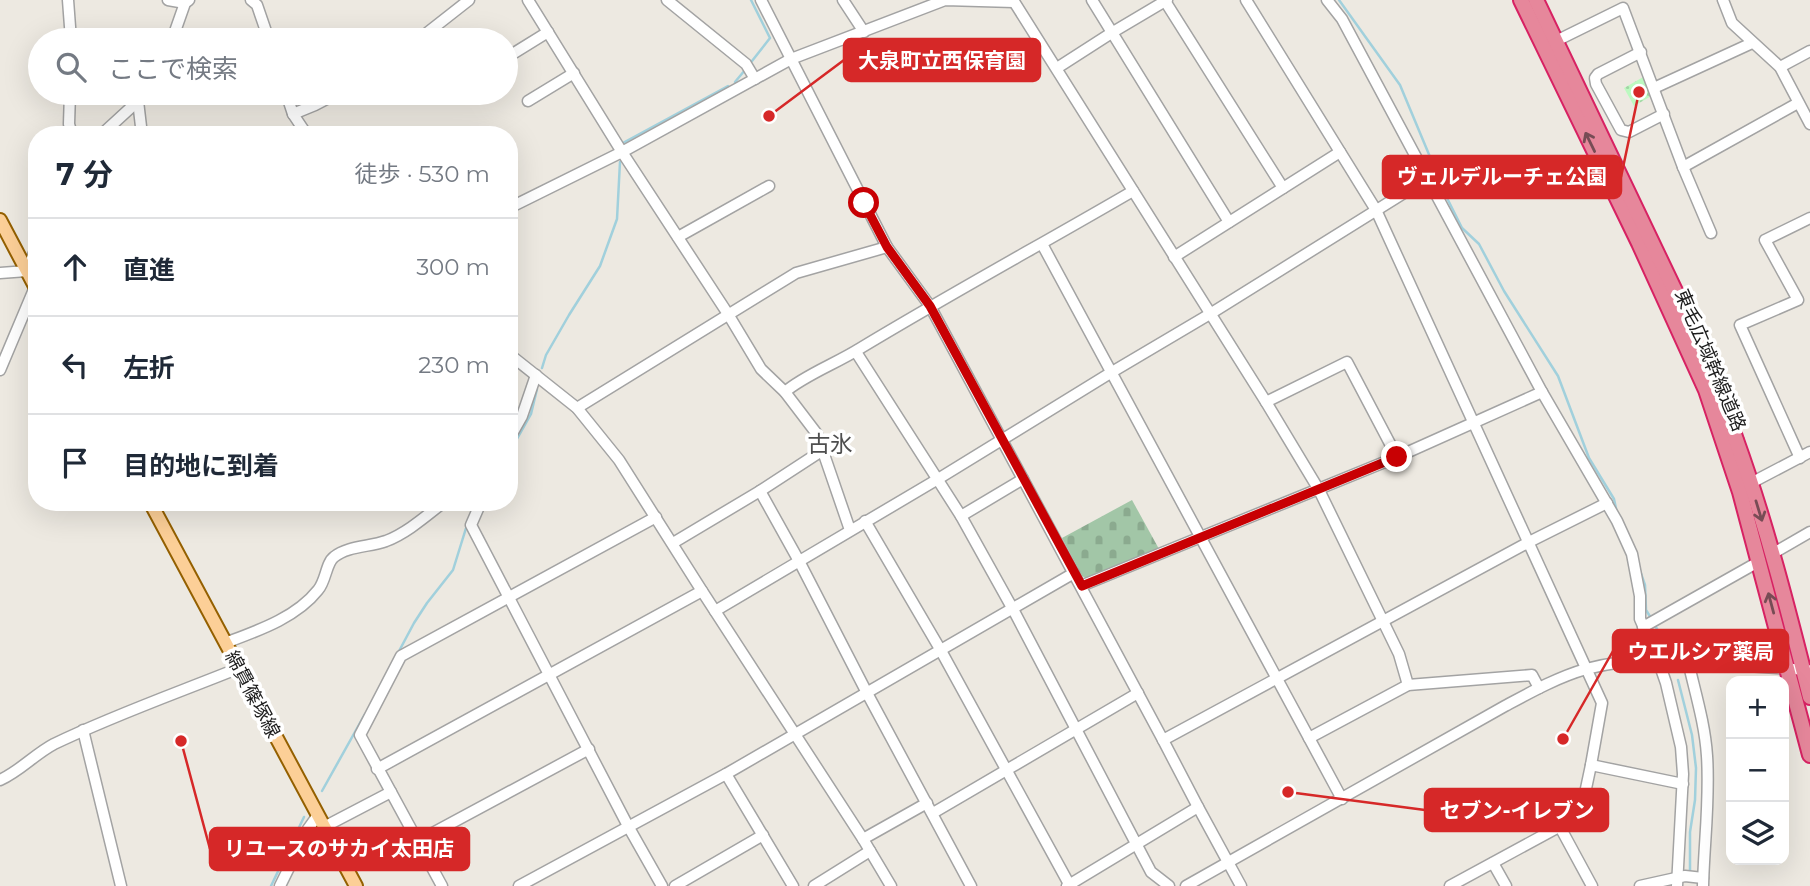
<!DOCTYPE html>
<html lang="ja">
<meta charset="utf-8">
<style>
body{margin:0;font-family:Montserrat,"Noto Sans JP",sans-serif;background:#f2f2f3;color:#1f2937}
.controls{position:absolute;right:21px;bottom:21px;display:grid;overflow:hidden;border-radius:14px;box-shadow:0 7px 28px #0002}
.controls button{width:63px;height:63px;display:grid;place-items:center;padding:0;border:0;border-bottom:2px solid #e0e1e3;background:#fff;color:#1f2937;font:35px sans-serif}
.stop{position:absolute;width:21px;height:21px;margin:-16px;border:5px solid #c80003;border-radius:50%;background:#fff}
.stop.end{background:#c80003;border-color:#fff;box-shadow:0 2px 7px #0008}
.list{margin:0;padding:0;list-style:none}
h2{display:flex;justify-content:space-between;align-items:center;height:91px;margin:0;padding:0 28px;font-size:30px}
h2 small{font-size:23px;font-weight:400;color:#747a83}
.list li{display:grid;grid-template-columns:46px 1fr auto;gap:21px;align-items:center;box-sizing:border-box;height:98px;padding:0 28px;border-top:2px solid #e0e1e3}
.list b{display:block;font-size:26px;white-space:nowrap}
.list em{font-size:23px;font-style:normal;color:#747a83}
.icon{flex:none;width:38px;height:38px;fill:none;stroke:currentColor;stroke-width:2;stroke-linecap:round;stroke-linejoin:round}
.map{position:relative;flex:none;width:1810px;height:886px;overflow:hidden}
.search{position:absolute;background:#fff;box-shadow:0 7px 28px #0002;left:28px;top:28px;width:490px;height:77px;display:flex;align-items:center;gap:18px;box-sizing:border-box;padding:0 24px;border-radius:38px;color:#747a83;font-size:26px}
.panel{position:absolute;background:#fff;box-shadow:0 7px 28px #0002;left:28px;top:126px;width:490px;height:385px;border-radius:28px}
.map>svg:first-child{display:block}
.cemetery{fill:url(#cemetery-stones)}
.park{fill:url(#park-dots)}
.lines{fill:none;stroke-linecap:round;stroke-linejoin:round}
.stream{stroke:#a1d0dc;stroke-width:2.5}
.minor-casing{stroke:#a3a3a3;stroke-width:13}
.major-casing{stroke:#946000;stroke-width:16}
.highway-casing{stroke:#d72263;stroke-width:18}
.minor{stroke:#fff;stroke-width:10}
.major{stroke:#fccf97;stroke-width:12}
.highway{stroke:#e6879b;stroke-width:14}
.oneway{stroke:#774c55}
.route{stroke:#c80003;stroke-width:9}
.labels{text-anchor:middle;stroke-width:7;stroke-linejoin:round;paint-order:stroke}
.street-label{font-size:19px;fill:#1c1c1c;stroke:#fff}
.quarter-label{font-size:23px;fill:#4f4f4f;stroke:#fff}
.leader{fill:none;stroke:#d62828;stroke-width:2.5}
.callout-dot{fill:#d62828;stroke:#fff;stroke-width:2.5}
.callout{fill:#d62828;stroke:#d62828;stroke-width:2.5}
.callout-label{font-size:21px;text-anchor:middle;font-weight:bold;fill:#fff}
</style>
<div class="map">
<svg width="1810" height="886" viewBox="0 0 1810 886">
<defs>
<pattern id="cemetery-stones" width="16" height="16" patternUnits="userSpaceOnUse" patternTransform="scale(1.75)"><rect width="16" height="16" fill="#a2c6a7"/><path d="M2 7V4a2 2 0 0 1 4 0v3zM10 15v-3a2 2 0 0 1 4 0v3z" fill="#8baa8f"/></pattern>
<pattern id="park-dots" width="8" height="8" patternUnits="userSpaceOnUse" patternTransform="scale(1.75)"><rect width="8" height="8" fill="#bcf9c0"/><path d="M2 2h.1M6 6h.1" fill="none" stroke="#a1d5a4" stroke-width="1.8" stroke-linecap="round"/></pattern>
</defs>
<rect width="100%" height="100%" fill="#ede9e1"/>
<!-- cemetery -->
<path class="cemetery" d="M1132,500L1159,549L1089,580L1082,576L1062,538Z"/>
<!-- park -->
<path class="park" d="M1645,76L1653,95L1634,106L1624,88Z"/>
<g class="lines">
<!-- stream -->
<g class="stream">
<path d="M751,0L770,38L752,61"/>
<path d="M1339,0L1400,85L1448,200L1462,228L1479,244L1504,291L1558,376L1589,458L1614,499L1617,513"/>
<path d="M735,82L745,70"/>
<path d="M621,144L728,86"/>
<path d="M542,368L546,355L569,315L600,266L617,219L620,162"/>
<path d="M509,453L531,414L537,389"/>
<path d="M1639,568L1645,585L1646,610L1651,618"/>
<path d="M1654,624L1666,644"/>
<path d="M398,653L414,623L427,603L453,570L467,525"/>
<path d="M1678,680L1692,735L1696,768L1695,800L1690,832V874"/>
<path d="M322,791L365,714"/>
<path d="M271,886L304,817"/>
</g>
<!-- minor casing -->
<g class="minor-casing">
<g id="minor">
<path d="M68,0L71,40"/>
<path d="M168,0L185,3"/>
<path d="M251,0L257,5L269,40"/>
<path d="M528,0L622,152L728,314L761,369L785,392L817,434L850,530"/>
<path d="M667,0L746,64L755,79"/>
<path d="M761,0L887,247L930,306L1163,740L1198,807L1241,886"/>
<path d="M843,0L864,32"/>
<path d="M1013,0L1266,402L1319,490L1399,654L1408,685"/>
<path d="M1092,0L1229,222"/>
<path d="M1246,0L1376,210L1602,703L1591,765L1581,812L1577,817L1450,886"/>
<path d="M1327,0L1342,19L1542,392L1617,521L1632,554L1640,596V619L1658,660L1666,683L1681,747L1683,774L1677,886"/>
<path d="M1723,0L1732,23L1780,67L1810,124"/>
<path d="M1165,1L1283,188"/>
<path d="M172,40L185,3L189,0"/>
<path d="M418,40L469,0"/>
<path d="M1556,41L1623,8L1683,167L1711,233"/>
<path d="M1641,52L1598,74L1595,78L1596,84L1621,130L1629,132L1664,114"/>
<path d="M506,58L548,32"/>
<path d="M1780,67L1810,51"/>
<path d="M1057,68L1113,32L1167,0"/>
<path d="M1654,88L1752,43"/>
<path d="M70,93L69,124L72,135"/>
<path d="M286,93L293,114L307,135"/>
<path d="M138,101L142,135"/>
<path d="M528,101L574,73"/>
<path d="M293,114L315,105L338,93"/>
<path d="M101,135L138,101L143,93"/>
<path d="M1683,167L1798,103"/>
<path d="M509,208L622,152L791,59L945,0L1014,2"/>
<path d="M678,237L769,186"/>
<path d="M1042,244L1342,799"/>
<path d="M1174,257L1340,152"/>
<path d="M27,271L37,245"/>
<path d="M0,273L27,271L37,274"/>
<path d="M856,352L961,516L1015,613L1151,872L1169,886"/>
<path d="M509,354L577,408L619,460L702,591L863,839L891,886"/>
<path d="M0,370L35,287"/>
<path d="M785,392C803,376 837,363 859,349C950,294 1042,244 1133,191"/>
<path d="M1266,402L1347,362L1397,457"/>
<path d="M577,408L796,273L887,247"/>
<path d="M509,439L522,416L536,375"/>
<path d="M1800,458L1740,325L1798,300L1765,240L1810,218"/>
<path d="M1751,483L1810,452"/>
<path d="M760,491L799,561L867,693L971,886"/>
<path d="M481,502L471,525L628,826L662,886"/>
<path d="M961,516L1023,479"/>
<path d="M865,521L940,649L1069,884"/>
<path d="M673,543L760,491L823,450"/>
<path d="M1772,554L1810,532"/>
<path d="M1081,586L1397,457L1542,392"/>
<path d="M715,611L938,479L1112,372L1210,314L1428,178"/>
<path d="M1643,627L1760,561"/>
<path d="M225,643C257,631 296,618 318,590C326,581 326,563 334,557C348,546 369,547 386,541C407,533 426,516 444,502"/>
<path d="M1688,661C1695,692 1705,724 1707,756C1710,800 1704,843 1703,886"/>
<path d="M83,730L121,886"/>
<path d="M1309,738L1408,685L1532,675L1539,688"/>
<path d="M1163,740L1529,542L1607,503"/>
<path d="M1591,765L1683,784"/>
<path d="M377,769L702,591"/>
<path d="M726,774L793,886"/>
<path d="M0,780C20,771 35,754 54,744C114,715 177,693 239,668"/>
<path d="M933,813L1138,693"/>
<path d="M324,827L391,792"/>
<path d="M1560,827L1592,886"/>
<path d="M863,839L927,803"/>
<path d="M418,841L589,749"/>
<path d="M1493,863L1506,886"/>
<path d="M280,886L308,829L318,815"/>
<path d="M442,886L360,735L401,656L656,517"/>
<path d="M519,886L726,774L1074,573"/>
<path d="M675,886L763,835"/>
<path d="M814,886L870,851"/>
<path d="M1067,886L1198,807"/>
<path d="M1186,886L1505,706C1531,692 1558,677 1586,669C1609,663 1634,660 1658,660L1808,670"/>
<path d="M1640,886L1685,876L1703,878"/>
</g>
</g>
<!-- major casing -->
<g class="major-casing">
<g id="major">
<path d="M0,220L37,290"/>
<path d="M150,502L356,886"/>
</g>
</g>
<!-- highway casing -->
<g class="highway-casing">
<g id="highway">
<path d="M1521,0L1639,243L1706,390L1740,492L1810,755"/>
<path d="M1536,0L1696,335C1710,370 1724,404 1736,440C1766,523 1788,610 1810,697"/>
</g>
</g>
<!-- minor -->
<use href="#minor" class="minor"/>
<!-- major -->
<use href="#major" class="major"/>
<!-- highway -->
<use href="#highway" class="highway"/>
</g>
<!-- one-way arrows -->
<defs><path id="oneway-shaft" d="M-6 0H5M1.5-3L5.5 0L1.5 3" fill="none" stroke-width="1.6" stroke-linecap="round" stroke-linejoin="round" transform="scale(1.75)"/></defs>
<g class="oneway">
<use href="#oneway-shaft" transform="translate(1590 142) rotate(-116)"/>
<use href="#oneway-shaft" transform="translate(1759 511) rotate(73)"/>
<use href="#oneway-shaft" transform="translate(1771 603) rotate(-105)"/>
</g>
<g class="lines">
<!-- route -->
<path class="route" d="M864,203L887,247L930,306L1082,586L1397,457"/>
</g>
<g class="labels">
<!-- street labels -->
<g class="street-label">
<text transform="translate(1711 360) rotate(67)" y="7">東毛広域幹線道路</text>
<text transform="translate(253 694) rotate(62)" y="7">綿貫篠塚線</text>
</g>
<!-- quarter labels -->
<g class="quarter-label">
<text x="830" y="452">古氷</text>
</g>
</g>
<!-- callouts -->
<path class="leader" d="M769 116L844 60M1639 92L1621 177M1563 739L1613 651M1288 792L1425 810M181 741L210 849"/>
<g class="callout-dot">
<circle cx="769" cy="116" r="7"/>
<circle cx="1639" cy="92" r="7"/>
<circle cx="1563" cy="739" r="7"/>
<circle cx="1288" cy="792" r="7"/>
<circle cx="181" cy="741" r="7"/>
</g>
<g class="callout">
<rect x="844" y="39" width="196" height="42" rx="7"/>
<rect x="1383" y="156" width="238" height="42" rx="7"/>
<rect x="1613" y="630" width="175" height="42" rx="7"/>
<rect x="1425" y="789" width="183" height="42" rx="7"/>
<rect x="210" y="828" width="259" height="42" rx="7"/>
</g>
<g class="callout-label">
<text x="942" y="68">大泉町立西保育園</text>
<text x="1502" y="184">ヴェルデルーチェ公園</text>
<text x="1701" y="659">ウエルシア薬局</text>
<text x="1517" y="818">セブン-イレブン</text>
<text x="339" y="856">リユースのサカイ太田店</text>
</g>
</svg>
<div class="controls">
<button>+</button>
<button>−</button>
<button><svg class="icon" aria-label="layers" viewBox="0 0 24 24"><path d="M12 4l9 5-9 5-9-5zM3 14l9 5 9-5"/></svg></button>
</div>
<div class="stop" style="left:864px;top:203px"></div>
<div class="stop end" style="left:1397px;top:457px"></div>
<div class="search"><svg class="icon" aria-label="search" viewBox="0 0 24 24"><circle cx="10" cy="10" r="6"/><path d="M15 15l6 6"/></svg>ここで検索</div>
<section class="panel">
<h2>7 分<small>徒歩 · 530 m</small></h2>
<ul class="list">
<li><svg class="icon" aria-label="ahead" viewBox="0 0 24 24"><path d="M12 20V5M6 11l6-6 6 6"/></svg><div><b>直進</b></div><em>300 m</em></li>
<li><svg class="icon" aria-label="left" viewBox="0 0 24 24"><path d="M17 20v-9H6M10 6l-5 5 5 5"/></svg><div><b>左折</b></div><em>230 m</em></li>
<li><svg class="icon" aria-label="arrive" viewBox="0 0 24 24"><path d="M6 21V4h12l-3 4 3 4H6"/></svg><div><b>目的地に到着</b></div></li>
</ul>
</section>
</div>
